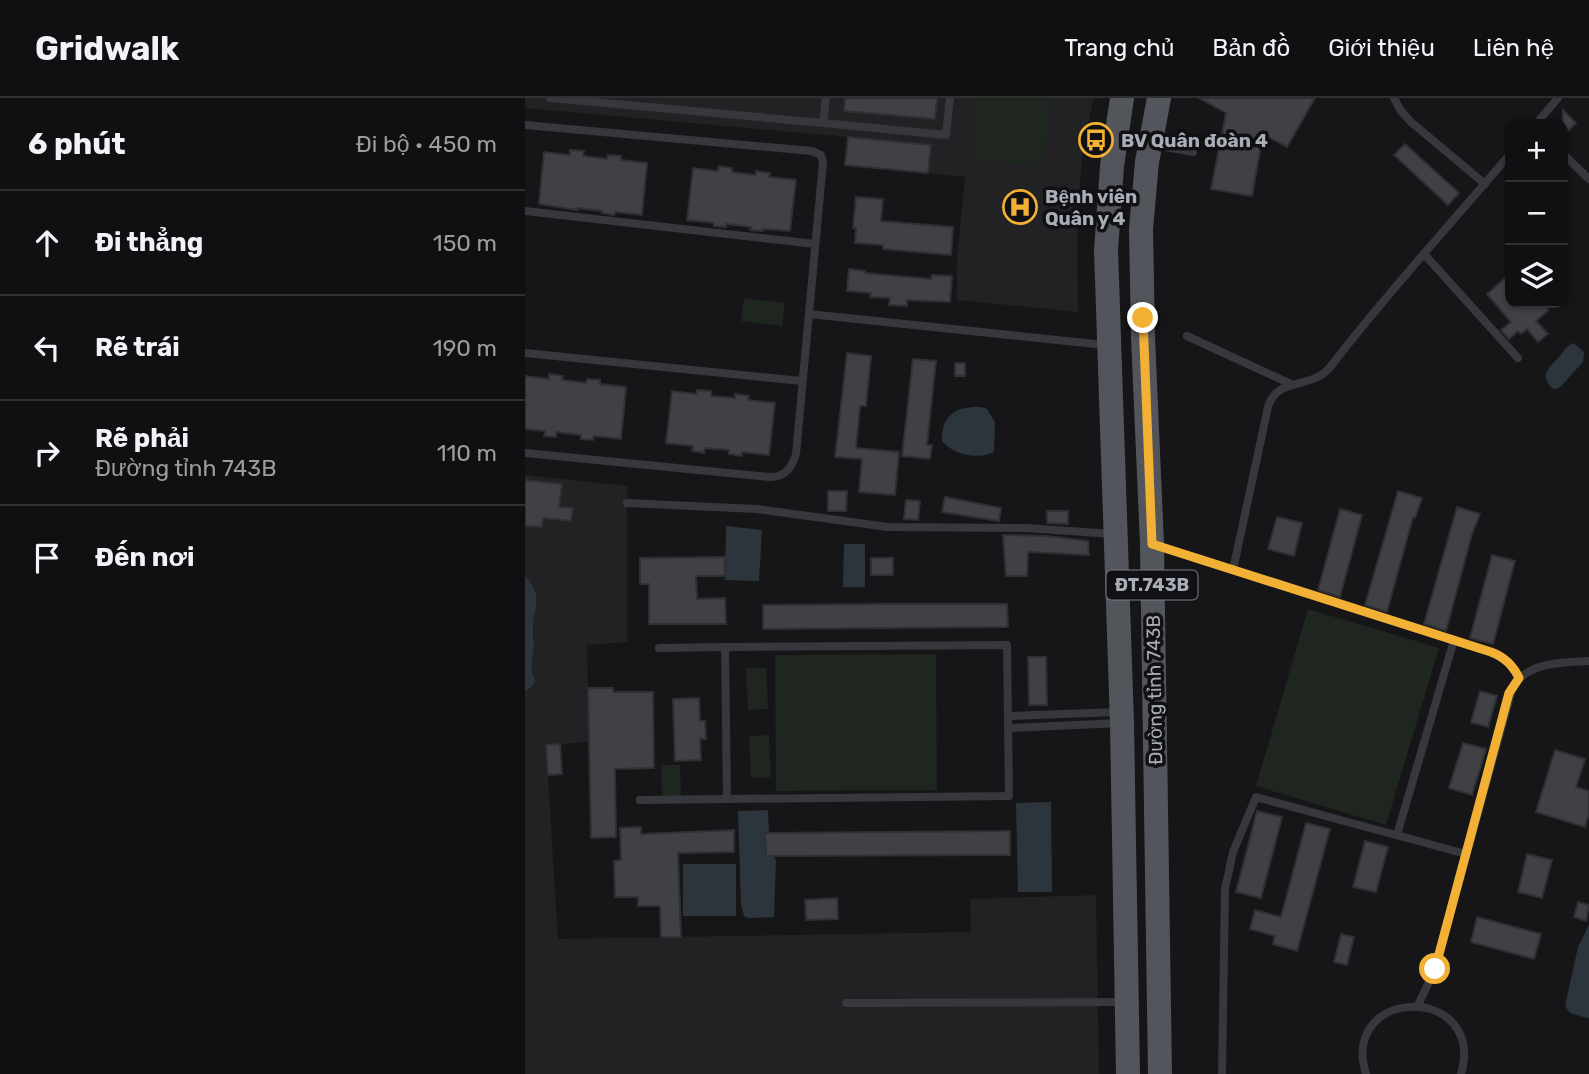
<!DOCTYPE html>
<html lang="vi">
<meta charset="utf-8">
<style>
body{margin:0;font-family:Rubik,sans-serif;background:#19191b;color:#f1f3f6}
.controls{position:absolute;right:21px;top:21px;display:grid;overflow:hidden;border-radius:14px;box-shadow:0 2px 5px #0004}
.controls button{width:63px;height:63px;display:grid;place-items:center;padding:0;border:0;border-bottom:2px solid #303032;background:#101012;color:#f1f3f6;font:35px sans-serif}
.stop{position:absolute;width:21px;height:21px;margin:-16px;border:5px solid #f2b134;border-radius:50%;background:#fff}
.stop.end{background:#f2b134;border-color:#fff;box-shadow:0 2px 7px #0008}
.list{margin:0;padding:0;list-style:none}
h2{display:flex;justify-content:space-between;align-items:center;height:91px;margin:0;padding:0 28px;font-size:30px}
h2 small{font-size:23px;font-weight:400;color:#9c9d9f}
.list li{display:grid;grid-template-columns:46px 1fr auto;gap:21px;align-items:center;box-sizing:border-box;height:105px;padding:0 28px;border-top:2px solid #303032}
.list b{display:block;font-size:26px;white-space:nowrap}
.list p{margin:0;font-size:23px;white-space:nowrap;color:#9c9d9f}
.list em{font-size:23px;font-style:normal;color:#9c9d9f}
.icon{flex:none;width:38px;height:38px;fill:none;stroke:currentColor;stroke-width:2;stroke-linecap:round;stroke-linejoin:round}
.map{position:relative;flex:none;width:1064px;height:976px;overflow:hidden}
header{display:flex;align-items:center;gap:42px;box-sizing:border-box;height:98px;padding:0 35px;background:#101012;border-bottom:2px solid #303032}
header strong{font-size:33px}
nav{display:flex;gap:38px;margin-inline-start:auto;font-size:24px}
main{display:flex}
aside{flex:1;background:#101012}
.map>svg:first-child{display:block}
.built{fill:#222225}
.green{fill:#1e261f}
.water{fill:#2c353c}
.building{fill:#404145;stroke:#303034;stroke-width:2}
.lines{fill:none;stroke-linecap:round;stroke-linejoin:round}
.lane{stroke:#37383d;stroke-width:8}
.primary{stroke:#53555c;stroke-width:24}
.route{stroke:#f2b134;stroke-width:9}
.labels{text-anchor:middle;stroke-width:7;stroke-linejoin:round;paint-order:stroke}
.shield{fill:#111113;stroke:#7b7e86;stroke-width:2}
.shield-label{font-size:18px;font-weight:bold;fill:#a8adb8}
.poi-label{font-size:19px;font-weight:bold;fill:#a8adb8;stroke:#111113;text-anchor:start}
.street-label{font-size:19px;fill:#a8adb8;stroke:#111113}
</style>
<header>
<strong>Gridwalk</strong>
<nav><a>Trang chủ</a><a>Bản đồ</a><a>Giới thiệu</a><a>Liên hệ</a></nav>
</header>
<main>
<aside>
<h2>6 phút<small>Đi bộ · 450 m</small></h2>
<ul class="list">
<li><svg class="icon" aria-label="ahead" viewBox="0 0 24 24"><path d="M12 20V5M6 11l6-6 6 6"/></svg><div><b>Đi thẳng</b></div><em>150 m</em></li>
<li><svg class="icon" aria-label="left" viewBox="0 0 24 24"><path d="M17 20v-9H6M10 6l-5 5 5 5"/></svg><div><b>Rẽ trái</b></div><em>190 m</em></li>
<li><svg class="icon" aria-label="right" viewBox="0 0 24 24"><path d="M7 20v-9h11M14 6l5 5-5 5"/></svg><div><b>Rẽ phải</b><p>Đường tỉnh 743B</p></div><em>110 m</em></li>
<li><svg class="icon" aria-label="arrive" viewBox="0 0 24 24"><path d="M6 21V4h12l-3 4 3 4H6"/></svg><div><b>Đến nơi</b></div></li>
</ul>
</aside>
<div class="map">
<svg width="1064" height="976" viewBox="0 0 1064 976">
<rect width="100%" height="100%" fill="#161618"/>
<!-- built -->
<g class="built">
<path d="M0,0H569L559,44L552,118L553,214L432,202V162L440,79L320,67L322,39L0,10Z"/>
<path d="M0,377L102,388V544L62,547L64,644L21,647L33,841L446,834L445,801L571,797L574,976H0Z"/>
</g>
<!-- green -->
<g class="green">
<path d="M451,0H526L519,69L445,62Z"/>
<path d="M219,200L260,205L257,228L216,223Z"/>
<path d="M783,511L914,550L861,727L731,688Z"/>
<path d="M411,556L412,692L251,693L250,557Z"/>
<path d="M221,570H241L243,611L223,612Z"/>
<path d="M244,637L246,679L226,680L224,638Z"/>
<path d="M136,667H155L156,698L137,699Z"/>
</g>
<!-- water -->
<g class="water">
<path d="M1048,245L1059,254L1058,264L1036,288L1032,291L1027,290C1015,277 1023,271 1032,261C1038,255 1040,249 1048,245Z"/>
<path d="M456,309L462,311L470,324L469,354C453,362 428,357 417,343C416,317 431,308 456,309Z"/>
<path d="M201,428L237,432L234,483L200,482Z"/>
<path d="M319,446H340V489H318Z"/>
<path d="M0,478C20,500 8,507 8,532C7,537 9,543 9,549C7,562 4,570 10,583L7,588L0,594Z"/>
<path d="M526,704L527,794H493L491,705Z"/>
<path d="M243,712L244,735H240L241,758H248L251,762L249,819L223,820L219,818L216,806L213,713Z"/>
<rect x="158" y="766" width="53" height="52"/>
<path d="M1064,827V920H1062L1045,915L1040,908L1053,849Z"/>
</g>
<!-- building -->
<g class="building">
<path d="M320,0H412L410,21L319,13Z"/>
<path d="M674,0H790L762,49L738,36L727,98L686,91L701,15Z"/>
<path d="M1038,12L1051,25L1038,38Z"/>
<path d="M323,39L406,47L403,75L320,67Z"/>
<path d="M880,46L934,95L923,107L869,57Z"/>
<path d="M45,52L59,53L58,58L82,61L83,57L96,58V62L122,65L117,117L90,114L89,117L77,115V113L52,110V112L14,106L19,54L45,57Z"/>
<path d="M194,68L207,70V74L231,77V73L245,75L244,79L271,82L265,133L238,131V133L225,132L226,129L201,126V129L189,128V125L162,122L168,70L193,73Z"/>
<path d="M331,99L358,101L356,123L428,129L426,157L358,151V147L330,145L331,130H328Z"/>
<path d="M324,171L340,173V175L406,181L407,177L427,178L425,204L382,202V208L364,207L365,200L345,199L346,195L322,193Z"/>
<path d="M979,181L985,188V205H1017L1024,212L1011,223L1023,236L1013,244L1002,231L996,236L993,233L984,241L976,232L986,224L962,196Z"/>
<path d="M322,255L346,258L341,308H335L331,350L374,354L370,397L334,394L337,361L310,359Z"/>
<path d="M388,261L411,263L402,347H407L405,361L377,358Z"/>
<rect x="430" y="265" width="10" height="13"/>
<path d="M24,276L38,278L37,282L61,285L62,281L75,282V286L101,289L96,341L69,338L68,342L56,341V337L31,334V339L19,338L20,333L0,331V278L24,281Z"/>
<path d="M172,292L186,293V298L210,300V296L224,298L223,302L250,305L244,357L217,354V358L204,356V352L180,350L179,355L167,353L168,348L141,345L147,293L172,296Z"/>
<path d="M0,382L37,386L34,409L48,410L46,423L18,420L17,429L0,428Z"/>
<path d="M303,393H322L321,413H303Z"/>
<path d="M873,393L897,400L890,420L888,419L862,514L840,507Z"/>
<path d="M420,399L476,410L474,423L417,414Z"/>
<path d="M381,402L395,403L393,422L379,421Z"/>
<path d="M932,409L955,416L947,436L921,533L899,526Z"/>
<path d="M815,411L837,417L815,499L793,492Z"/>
<path d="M522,413H543V426L522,425Z"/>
<path d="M752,419L777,425L769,458L743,451Z"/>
<path d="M478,437L522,438L563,443L564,457L503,454L502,478H481Z"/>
<path d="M967,457L990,463L968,546L945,540Z"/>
<path d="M200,459V478H171L172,501L200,500L201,526H124V486H115V460Z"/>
<rect x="346" y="460" width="22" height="17"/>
<path d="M358,506H482L483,529L238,531V507Z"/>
<path d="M503,559H521L522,607H504Z"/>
<path d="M63,590H88V594H128L129,670L90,671L91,739L66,740Z"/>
<path d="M955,593L972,598L963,629L946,624Z"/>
<path d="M174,600L175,623H180L181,641H175L176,662L150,663L148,601Z"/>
<path d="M938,645L961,651L947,697L924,690Z"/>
<path d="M35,646L37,676L23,677L21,647Z"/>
<path d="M1030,652L1060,661L1051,689L1064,693V715L1060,729L1011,714Z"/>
<path d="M732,713L757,719L736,800L711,794Z"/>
<path d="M781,725L805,731L772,853L748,846L750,838L725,831L730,812L756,819Z"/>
<path d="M116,729V736L209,732V754L153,755L156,839H136L135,808H113V799H90L89,763L96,762L95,730Z"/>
<path d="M485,733V757L241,758L240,735Z"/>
<path d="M840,743L863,749L851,794L828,789Z"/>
<path d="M1002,756L1027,762L1017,800L993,794Z"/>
<path d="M312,800L313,821L281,822L280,802Z"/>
<path d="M1053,804L1064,807L1061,823L1049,819Z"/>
<path d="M952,819L1016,836L1009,861L946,844Z"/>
<path d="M816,836L829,839L822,867L809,864Z"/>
</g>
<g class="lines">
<!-- lane -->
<g class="lane">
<path d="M25,0L298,25L301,0"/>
<path d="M869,0L876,13L886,24L960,86"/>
<path d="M298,25L421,37L425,0"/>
<path d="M1011,26L1033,0"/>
<path d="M0,27L287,53L296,57L298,64L271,356C267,370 259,380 244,379L0,355"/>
<path d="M630,47L668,54"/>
<path d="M1038,56L1064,81"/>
<path d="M0,113L290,146"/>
<path d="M899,156L993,260"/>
<path d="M284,216L580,247"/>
<path d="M662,238L768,287"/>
<path d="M0,255L277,283"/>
<path d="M102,405L232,411L363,429L501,430L588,436"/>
<path d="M630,447L966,554L983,564L994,580"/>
<path d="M708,472L743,309C753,277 787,293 806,268C862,195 925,127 985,56"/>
<path d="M482,547L484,698L202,701L200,549Z"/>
<path d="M134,550L200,549"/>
<path d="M483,618L592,614"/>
<path d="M483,630L595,625"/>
<path d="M115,702L202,701"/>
<path d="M872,737L929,542"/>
<path d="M321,905L599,904"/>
<path d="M893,907L910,871L988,588C1004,564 1038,564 1064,563"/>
<path d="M697,976L700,791L708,754L731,699L941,756"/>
<path d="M841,976C814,887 962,886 936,976"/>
</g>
<!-- primary -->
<g class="primary">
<path d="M597,0L587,68L581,152L597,625L603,976"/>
<path d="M634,0L622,64L616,131L618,239L627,446L635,976"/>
</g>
</g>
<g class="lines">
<!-- route -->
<path class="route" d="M618,220L627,446L966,554C980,559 988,567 994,580L984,595L910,871"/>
</g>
<!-- icons -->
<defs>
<g id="bus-ring" transform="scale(1.75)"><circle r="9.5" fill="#111113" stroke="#f2b134" stroke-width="1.5"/><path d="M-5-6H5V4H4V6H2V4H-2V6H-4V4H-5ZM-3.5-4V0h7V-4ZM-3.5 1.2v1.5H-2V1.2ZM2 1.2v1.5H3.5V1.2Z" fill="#f2b134"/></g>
<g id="hospital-ring" transform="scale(1.75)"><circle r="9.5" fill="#111113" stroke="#f2b134" stroke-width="1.5"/><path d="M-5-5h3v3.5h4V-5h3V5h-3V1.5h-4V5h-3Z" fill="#f2b134"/></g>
</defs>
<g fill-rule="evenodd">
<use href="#bus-ring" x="571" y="42"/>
<use href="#hospital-ring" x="495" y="109"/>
</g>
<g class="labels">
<!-- shield labels -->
<rect class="shield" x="581.5" y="472.5" width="91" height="29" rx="5"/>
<g class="shield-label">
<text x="627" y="493">ĐT.743B</text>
</g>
<!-- poi labels -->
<g class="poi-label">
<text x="596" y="49">BV Quân đoàn 4</text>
<text x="520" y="105">Bệnh viên<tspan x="520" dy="22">Quân y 4</tspan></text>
</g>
<!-- street labels -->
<g class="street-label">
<text transform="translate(629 592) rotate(-91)" y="7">Đường tỉnh 743B</text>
</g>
</g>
</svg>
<div class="controls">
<button>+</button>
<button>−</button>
<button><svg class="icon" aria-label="layers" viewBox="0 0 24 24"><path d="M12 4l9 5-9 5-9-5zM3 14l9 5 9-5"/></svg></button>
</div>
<div class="stop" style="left:910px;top:871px"></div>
<div class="stop end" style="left:618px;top:220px"></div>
</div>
</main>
